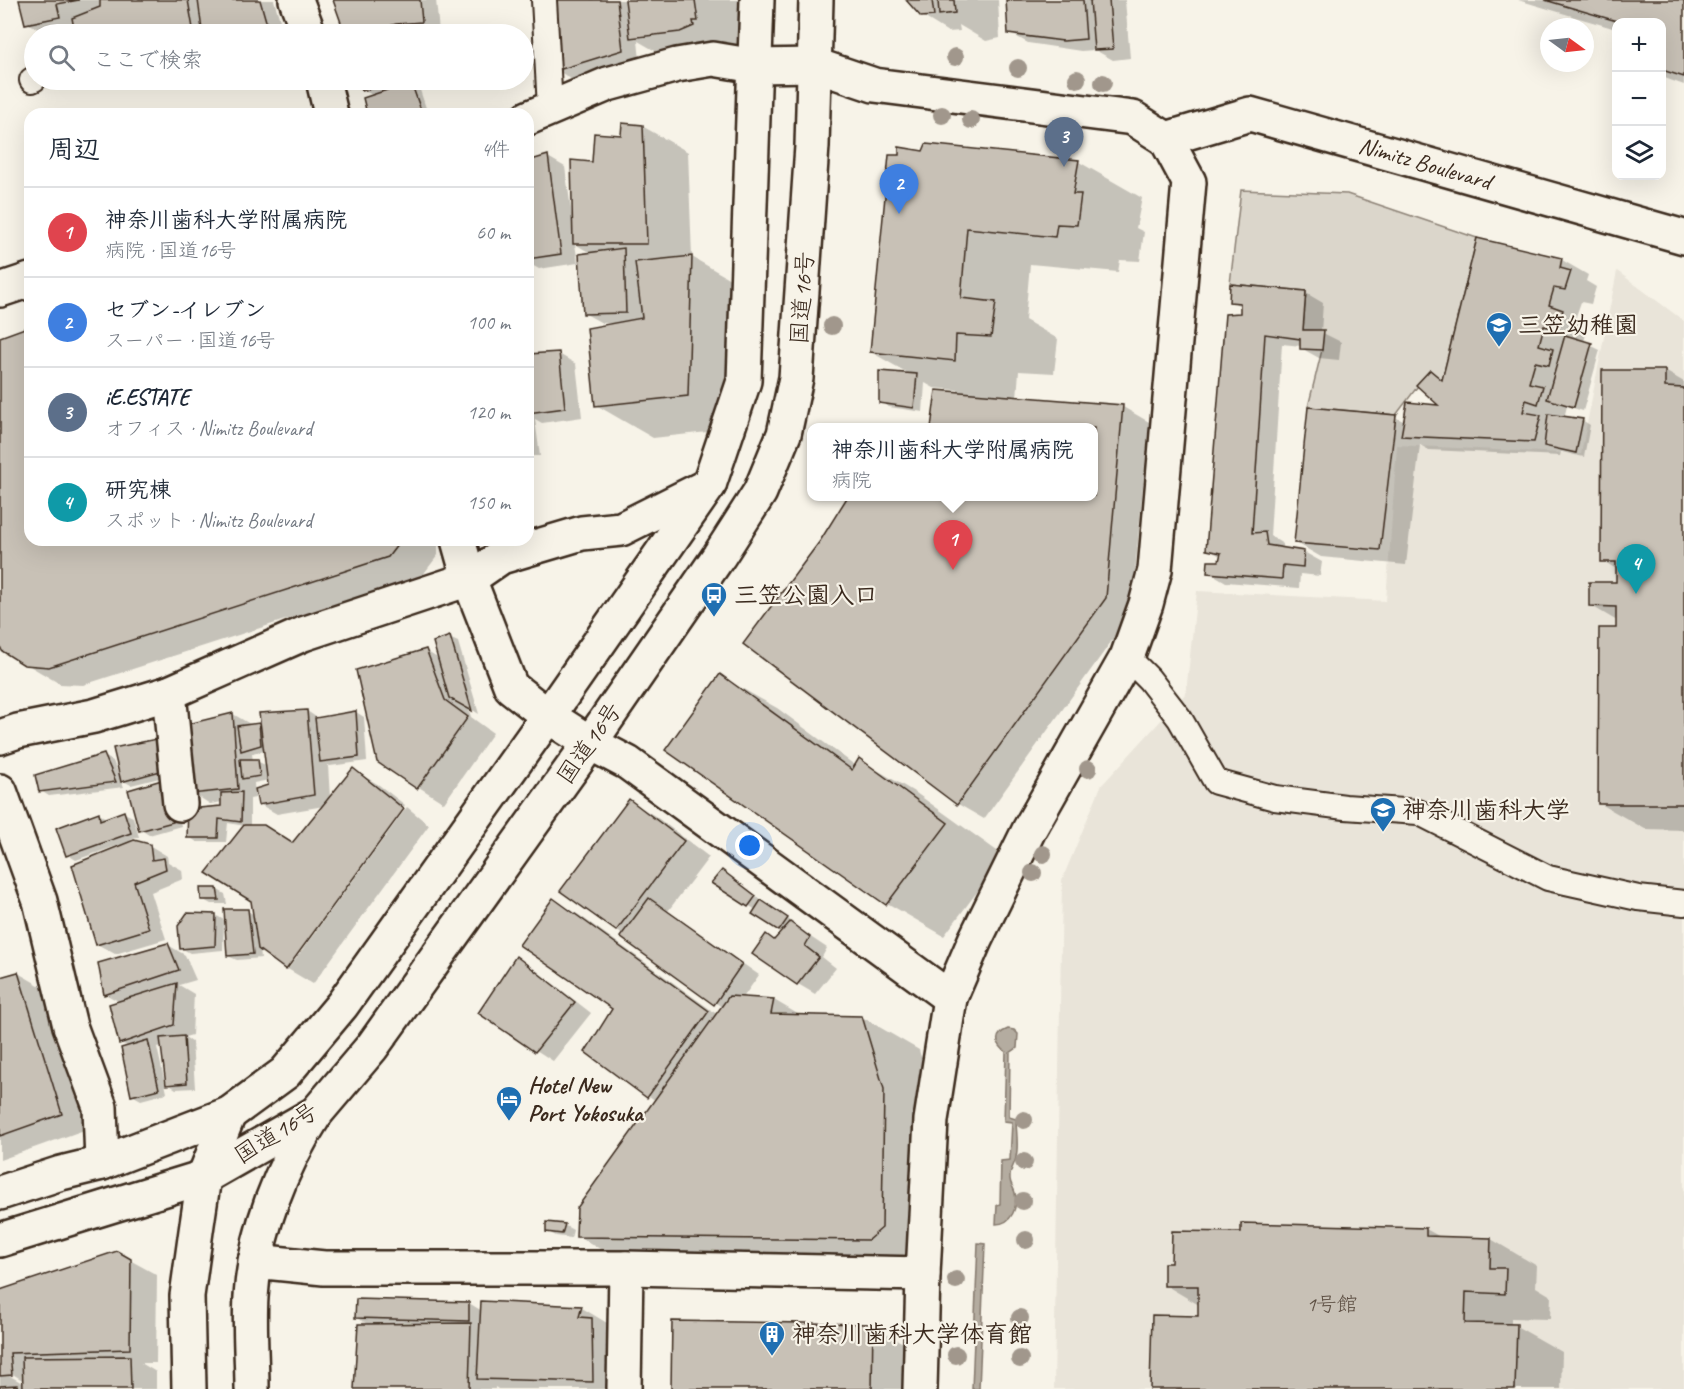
<!DOCTYPE html>
<html lang="ja">
<meta charset="utf-8">
<style>
body{margin:0;font-family:Caveat,"Klee One",sans-serif;background:#f6f6f7;color:#1f2937}
.controls{position:absolute;right:18px;top:18px;display:grid;overflow:hidden;border-radius:12px;box-shadow:0 6px 24px #0002}
.controls button{width:54px;height:54px;display:grid;place-items:center;padding:0;border:0;border-bottom:2px solid #e0e1e3;background:#fff;color:#1f2937;font:30px sans-serif}
.compass{position:absolute;left:1540px;top:18px;width:54px;height:54px;border-radius:50%;background:#fff;box-shadow:0 6px 24px #0002;rotate:105deg}
.you{position:absolute;left:750px;top:846px;width:21px;height:21px;margin:-15px;border:4px solid #fff;border-radius:50%;background:#1a73e8;box-shadow:0 0 0 9px #1a73e833}
.badge{display:grid;place-items:center;width:39px;height:39px;border-radius:50%;background:#1f6fb2;color:#fff;font-size:20px;font-weight:700}
.pin{position:absolute;translate:-50% -50px;filter:drop-shadow(0 2px 3px #0008)}
.pin::after{content:'';position:absolute;top:32px;width:21px;height:18px;background:inherit;clip-path:polygon(0 0,100% 0,50% 100%)}
.popup{position:absolute;left:807px;top:423px;width:291px;height:78px;box-sizing:border-box;display:grid;place-content:center;border-radius:12px;background:#fff;filter:drop-shadow(0 2px 4px #0005);font-size:20px;white-space:nowrap;color:#747a83}
.popup b{font-size:22px;color:#1f2937}
.popup::after{content:'';position:absolute;left:50%;top:100%;margin-left:-12px;border:12px solid transparent;border-top-color:#fff}
.list{margin:0;padding:0;list-style:none}
h2{display:flex;justify-content:space-between;align-items:center;height:78px;margin:0;padding:0 24px;font-size:26px}
h2 small{font-size:20px;font-weight:400;color:#747a83}
.list li{display:grid;grid-template-columns:39px 1fr auto;gap:18px;align-items:center;box-sizing:border-box;height:90px;padding:0 24px;border-top:2px solid #e0e1e3}
.list b{display:block;font-size:22px;white-space:nowrap}
.list p{margin:0;font-size:20px;white-space:nowrap;color:#747a83}
.list em{font-size:20px;font-style:normal;color:#747a83}
.icon{flex:none;width:33px;height:33px;fill:none;stroke:currentColor;stroke-width:2;stroke-linecap:round;stroke-linejoin:round}
.map{position:relative;flex:none;width:1684px;height:1389px;overflow:hidden}
.search{position:absolute;background:#fff;box-shadow:0 6px 24px #0002;left:24px;top:24px;width:510px;height:66px;display:flex;align-items:center;gap:15px;box-sizing:border-box;padding:0 21px;border-radius:33px;color:#747a83;font-size:22px}
.panel{position:absolute;background:#fff;box-shadow:0 6px 24px #0002;left:24px;top:108px;width:510px;height:438px;border-radius:18px}
.map>svg:first-child{display:block}
.built{fill:#e9e4d9}
.green{fill:#dbd6cb;stroke:#8b8074;stroke-width:1.5}
.water{fill:#b4aca0;stroke:#84786c;stroke-width:1.5}
.shadow{fill:#0003;fill-rule:evenodd}
.building{fill:#c8c1b6;stroke:#3b2a1e;stroke-width:1.5}
.lines{fill:none;stroke-linecap:round;stroke-linejoin:round}
.lane-casing{stroke:#3b2a1e;stroke-width:28}
.street-casing{stroke:#3b2a1e;stroke-width:38}
.secondary-casing{stroke:#3b2a1e;stroke-width:38}
.highway-casing{stroke:#3b2a1e;stroke-width:38}
.lane{stroke:#f7f3e8;stroke-width:24}
.street{stroke:#f7f3e8;stroke-width:33}
.secondary{stroke:#f7f3e8;stroke-width:33}
.highway{stroke:#f7f3e8;stroke-width:33}
.tree{fill:#a1978c}
.labels{text-anchor:middle;stroke-width:4.5;stroke-linejoin:round;paint-order:stroke}
.number-label{font-size:21px;fill:#5e5044}
.street-label{font-size:24px;fill:#3b2a1e;stroke:#f7f3e8}
.poi-label{font-size:24px;font-weight:bold;fill:#3b2a1e;stroke:#f7f3e8;text-anchor:start}
</style>
<div class="map">
<svg width="1684" height="1389" viewBox="0 0 1684 1389">
<rect width="100%" height="100%" fill="#f7f3e8"/>
<filter id="ink" filterUnits="userSpaceOnUse"><feTurbulence type="fractalNoise" baseFrequency=".0167" numOctaves="2"/><feDisplacementMap in="SourceGraphic" scale="12" xChannelSelector="R" yChannelSelector="G"/><feConvolveMatrix kernelMatrix="1 2 1 2 8 2 1 2 1" color-interpolation-filters="sRGB"/></filter>
<g filter="url(#ink)">
<!-- built -->
<path class="built" d="M1617,271L1684,321V1389H1054L1062,880L1101,786L1186,693L1197,591L1386,601L1397,445L1581,454Z"/>
<!-- green -->
<path class="green" d="M1241,190L1347,194L1477,238L1442,380L1430,370L1396,415L1308,407L1322,350L1323,331L1303,330L1306,291L1230,284Z"/>
<!-- water -->
<g class="water">
<path d="M1008,1029L1014,1030L1018,1034L1017,1048L1010,1053L1009,1117L1016,1119C1016,1131 1019,1145 1016,1157C1015,1165 1009,1170 1010,1179C1010,1184 1014,1188 1015,1193C1018,1207 1012,1224 996,1224L997,1205L1000,1204L1001,1161L1010,1160L1012,1122L1004,1121L1006,1052C996,1044 993,1035 1008,1029Z"/>
<path d="M978,1243L985,1244L979,1389H972Z"/>
</g>
<!-- shadow -->
<g class="shadow">
<path d="M21,0H274L284,34H47L27,23Z"/>
<path d="M335,0H436L439,32L411,34H347Z"/>
<path d="M549,0H748L754,53L688,70L638,41L640,60L574,81L557,70Z"/>
<path d="M908,0H998L1000,38L986,41L959,25L960,31L948,32L922,16Z"/>
<path d="M1007,0H1125L1130,58L1113,60L1095,50L1081,51L1028,43L1010,33Z"/>
<path d="M1518,0H1684V85L1662,77V22H1616V29Z"/>
<path d="M360,80H434L435,82L419,87L428,114H369L365,99L374,96L363,90Z"/>
<path d="M642,126L688,152L692,257L749,290L744,428L653,438L596,405L616,324V323H602L584,313L592,254L575,244L578,263L539,269L528,263V162L548,157L565,167L572,216H574L594,164L622,137Z"/>
<path d="M927,145L1079,162L1142,198L1136,228L1144,232L1140,261L1120,260L1118,272L1030,264L1025,320L1058,339L1054,373L1019,371L1017,398L1123,407L1149,422L1131,614L984,819L958,804L1094,496V428L958,393V390L934,388L925,383L923,412L889,407L880,402L913,376L871,352Z"/>
<path d="M1478,239L1562,260L1588,275L1586,281L1596,287L1591,304L1581,302L1575,319L1588,326L1584,342L1600,350L1583,411L1567,406L1564,418L1582,420L1590,425L1584,457L1561,452L1560,456L1429,450L1420,445L1406,565L1321,557L1295,542L1395,417L1405,422L1442,407L1430,372L1444,380Z"/>
<path d="M1306,293L1323,303L1321,332L1341,342L1339,360L1319,358L1301,348V346L1282,344L1270,536L1283,544V549L1304,552L1322,562L1320,576L1300,574L1299,588L1226,582L1209,572L1220,562L1222,557L1208,549L1242,315V307L1231,301Z"/>
<path d="M30,328V540H438V555L422,576L83,685L60,684L3,650L0,641V338Z"/>
<path d="M559,354L576,364L582,417L542,423L535,419L540,456H528V356Z"/>
<path d="M1604,371H1665L1684,382V830L1645,829L1599,803L1617,621L1590,605L1618,584V570L1603,561Z"/>
<path d="M449,638L458,642L479,714L468,707L471,717L493,733L444,803L378,761L426,651L439,659Z"/>
<path d="M720,676L777,708L856,766L860,760L916,793L1004,856L944,936L887,903Z"/>
<path d="M307,711L319,719L356,712L364,717L367,761L330,766L328,765L330,798L353,770L379,785L405,805L286,968L260,949L261,958L237,960L228,956L248,911L254,915L245,826L228,823L226,842H197L189,837L223,807L222,802L210,804L193,793L233,714L250,724L262,727ZM265,751L267,766L257,761H253L252,754ZM269,780L270,786L259,804L277,814L324,806L294,843L264,826L250,827V799L255,798L254,783Z"/>
<path d="M114,749L172,775L131,785L120,779L124,787L49,796L41,791L104,756L113,761L120,778H122Z"/>
<path d="M173,786L181,826L149,835L141,830Z"/>
<path d="M629,801L655,816L709,857L668,911L759,975L742,999L774,1000L801,1016L862,1017L919,1050L940,1123L938,1261L634,1269L578,1236L656,1101L587,1051L614,1009L553,900L579,915L718,1015L723,1008L616,930Z"/>
<path d="M407,807L429,825L313,984L286,968H289Z"/>
<path d="M124,813L133,817L139,837L130,840L149,845L167,856L168,862L182,870L183,879L151,892L166,939L115,954L97,944L119,845L76,860L68,855L99,814L108,819Z"/>
<path d="M730,877L795,924L794,926L827,948L822,957L836,968L815,994L798,984L775,941L783,932L754,914L756,910L713,883Z"/>
<path d="M216,889L225,894L227,904H211L202,899Z"/>
<path d="M215,915L224,920L223,950L190,953L181,948Z"/>
<path d="M168,945L185,955L196,980L179,985L194,994L192,1035L185,1037L192,1042L195,1088L176,1089L168,1084L163,1045L157,1047L167,1093L141,1100L132,1095L129,1047L121,1043L120,1002L105,994Z"/>
<path d="M516,958L533,968L591,1013L553,1061L536,1050Z"/>
<path d="M18,973L44,988L87,1129L0,1160V979Z"/>
<path d="M1243,1224L1426,1229L1442,1238L1491,1239L1537,1266L1536,1287L1551,1296L1550,1319L1511,1318V1326H1516L1562,1352L1561,1389H1151L1199,1318V1305L1165,1285L1173,1265L1243,1234Z"/>
<path d="M564,1225L573,1230L571,1238L556,1236L547,1231Z"/>
<path d="M117,1253L157,1275L156,1363H141L156,1372V1389H0V1292ZM6,1370L24,1381V1384L5,1373Z"/>
<path d="M469,1303L482,1311L582,1308L607,1323L606,1327L618,1334L619,1389H498L495,1387V1389H355L371,1326L357,1318Z"/>
<path d="M674,1322L873,1326L919,1352L918,1389H672Z"/>
</g>
<!-- building -->
<g class="building">
<path d="M19,0H79L57,4L60,17L25,24Z"/>
<path d="M100,0H188L194,34H75L72,18L100,7Z"/>
<path d="M198,0H260L268,28L202,30Z"/>
<path d="M333,0H420L422,22L396,24L363,34H345Z"/>
<path d="M547,0H617L623,50L555,71Z"/>
<path d="M625,0H695L698,21H693L694,26L680,32L630,38Z"/>
<path d="M906,0H932L934,16L921,17Z"/>
<path d="M938,0H954L955,13L939,15Z"/>
<path d="M1006,0H1083L1086,39L1063,41L1008,34Z"/>
<path d="M1090,0H1109L1113,49L1094,50Z"/>
<path d="M1545,0H1684V77L1662,70V22H1620Z"/>
<path d="M358,80H397L362,91Z"/>
<path d="M411,82L422,113L367,114L363,98Z"/>
<path d="M622,123L643,125L647,244H573L571,160L592,162L594,133L621,135Z"/>
<path d="M926,144L1079,160L1073,194H1081L1077,225L1057,224L1055,237L967,228L961,298L996,302L991,337L956,335L955,361L870,352L889,155H899V147L923,151Z"/>
<path d="M548,155L561,254L528,259V161Z"/>
<path d="M1477,238L1562,258L1560,268L1571,271L1565,290L1554,288L1549,305L1563,310L1557,329L1544,326L1539,345L1553,349L1549,365L1535,362L1529,383L1543,386L1538,404L1526,400L1523,412L1541,415L1534,442L1401,436L1407,402L1438,405L1416,385L1430,370L1442,380Z"/>
<path d="M624,248L626,313L583,314L579,254Z"/>
<path d="M692,256L688,396L595,406L587,328L642,318L635,262Z"/>
<path d="M1230,284L1306,291L1303,330H1324L1322,350L1300,349V339L1265,334L1252,533L1265,532L1267,545L1304,551L1303,567L1283,565L1282,579L1207,573L1208,561H1219L1221,553L1206,550L1225,314L1240,313V303L1229,302Z"/>
<path d="M30,326V540H401L388,557L49,667L24,665L2,651L0,646V337Z"/>
<path d="M1565,335L1592,343L1574,407L1547,399Z"/>
<path d="M559,352L565,408L528,413V354Z"/>
<path d="M1602,370H1665V387L1684,388V804H1598L1599,628H1616V607L1589,606V582H1616V562H1601Z"/>
<path d="M879,371L917,374L914,408L879,403Z"/>
<path d="M936,390L1123,405L1106,598L957,805L743,644L820,541L848,496H1094V428H931Z"/>
<path d="M1308,407L1396,415L1380,550L1294,543Z"/>
<path d="M1548,414L1583,419L1576,453L1544,446Z"/>
<path d="M450,636L472,711L449,698L433,642Z"/>
<path d="M426,649L445,700L468,717L417,789L377,762L356,670Z"/>
<path d="M720,674L852,770L859,758L948,823L886,905L665,750Z"/>
<path d="M307,710L314,795L258,805L255,789L268,785L259,713Z"/>
<path d="M356,711L359,757L320,762L315,718Z"/>
<path d="M233,713L238,789L191,794L184,725Z"/>
<path d="M259,723L261,745L241,751L237,726Z"/>
<path d="M157,739L164,770L121,782L113,748Z"/>
<path d="M104,754L116,782L39,792L35,775Z"/>
<path d="M240,759H258L260,776L242,779Z"/>
<path d="M353,768L404,809L286,970L258,949L251,901L206,873L244,825H264L292,843Z"/>
<path d="M165,779L173,822L139,831L128,790Z"/>
<path d="M242,792L241,822L219,819L218,838H187L188,809L221,806V793Z"/>
<path d="M629,799L684,841L616,931L560,891Z"/>
<path d="M124,811L131,833L66,856L56,828L99,812L100,820Z"/>
<path d="M134,840L150,844L152,860L164,858L166,869L134,882L149,929L96,945L72,865Z"/>
<path d="M722,870L756,896L748,907L711,883Z"/>
<path d="M200,888H217L219,900H201Z"/>
<path d="M553,898L709,1011L647,1098L585,1052L612,1009L519,945Z"/>
<path d="M649,898L742,964L714,1005L620,937Z"/>
<path d="M761,900L788,918L779,931L752,914Z"/>
<path d="M224,909H248L253,954L227,956Z"/>
<path d="M187,913L216,914L215,946L180,949L178,926Z"/>
<path d="M790,922L810,937L805,946L819,957L797,985L752,954L766,934L774,940Z"/>
<path d="M168,943L179,970L104,995L98,963Z"/>
<path d="M516,956L575,1002L535,1052L478,1013Z"/>
<path d="M18,972L62,1114L0,1136V977Z"/>
<path d="M177,983L174,1025L119,1044L109,1004Z"/>
<path d="M729,996L774,999L771,1014L862,1016L884,1089L882,1228L868,1240L576,1237L577,1208Z"/>
<path d="M184,1036L187,1083L166,1085L160,1038Z"/>
<path d="M148,1040L159,1089L131,1096L121,1048Z"/>
<path d="M546,1222L565,1224L562,1234L546,1232Z"/>
<path d="M1241,1223L1426,1228V1236L1491,1238L1490,1268H1506L1505,1294L1466,1292L1465,1323L1517,1324L1515,1389H1150L1152,1315L1198,1316V1286H1164V1263H1171L1172,1231L1241,1232Z"/>
<path d="M117,1251L131,1259L130,1349L10,1353L12,1375L0,1376V1290Z"/>
<path d="M356,1299L469,1302V1321L355,1318Z"/>
<path d="M481,1301L582,1306L579,1317L592,1318L593,1382L477,1379Z"/>
<path d="M672,1321L873,1324L872,1389H671Z"/>
<path d="M471,1323L469,1389H354L358,1324Z"/>
<path d="M130,1356L131,1389H23L22,1357Z"/>
<path d="M17,1385L18,1389H0V1386Z"/>
</g>
<g class="lines">
<!-- lane casing -->
<g class="lane-casing">
<g id="lane">
<path d="M544,0L550,108"/>
<path d="M32,80L34,79"/>
<path d="M1127,657L1149,679L1180,719L1216,782L1275,798L1345,807L1418,812L1548,878L1638,898L1684,903"/>
</g>
</g>
<!-- street casing -->
<g class="street-casing">
<g id="street">
<path d="M296,0L309,34"/>
<path d="M323,80L331,114"/>
<path d="M528,118L608,84L677,65L713,59L755,66"/>
<path d="M1166,139L1250,114L1684,237"/>
<path d="M0,290L30,280"/>
<path d="M458,540L469,579L511,687L548,716L590,743L628,763L950,998"/>
<path d="M169,693L180,804"/>
<path d="M0,737L18,731L94,716L169,693L303,634L469,579L501,557L582,533L621,529L709,485"/>
<path d="M0,791L40,901L70,1026L100,1107L102,1163"/>
<path d="M255,1261L324,1268H626L923,1274"/>
<path d="M624,1389L626,1268"/>
</g>
</g>
<!-- secondary casing -->
<g class="secondary-casing">
<g id="secondary">
<path d="M755,66L815,65L874,85L1133,118L1166,139L1189,182L1155,570L1146,604L1127,657L1029,830L975,940L950,998L931,1120L923,1274L920,1389"/>
<path d="M189,1389L187,1296L196,1231L204,1177L229,1114"/>
<path d="M252,1389C252,1359 249,1327 251,1297C255,1232 281,1167 316,1113"/>
</g>
</g>
<!-- highway casing -->
<g class="highway-casing">
<g id="highway">
<path d="M0,1193L61,1173L102,1163L229,1114L285,1073L342,1005L548,716L709,485L744,381L757,0"/>
<path d="M0,1240L204,1177L316,1113L372,1047L590,743L719,556L760,492L784,434L796,378L812,146L816,0"/>
</g>
</g>
<!-- lane -->
<use href="#lane" class="lane"/>
<!-- street -->
<use href="#street" class="street"/>
<!-- secondary -->
<use href="#secondary" class="secondary"/>
<!-- highway -->
<use href="#highway" class="highway"/>
</g>
<!-- trees -->
<g class="tree">
<circle cx="955" cy="57" r="9"/>
<circle cx="1018" cy="68" r="9"/>
<circle cx="1077" cy="79" r="9"/>
<circle cx="1103" cy="83" r="9"/>
<circle cx="942" cy="115" r="9"/>
<circle cx="971" cy="120" r="9"/>
<circle cx="832" cy="326" r="9"/>
<circle cx="1088" cy="769" r="9"/>
<circle cx="1043" cy="854" r="9"/>
<circle cx="1033" cy="873" r="9"/>
<circle cx="1024" cy="1120" r="9"/>
<circle cx="1024" cy="1162" r="9"/>
<circle cx="1023" cy="1201" r="9"/>
<circle cx="1026" cy="1240" r="9"/>
<circle cx="956" cy="1280" r="9"/>
<circle cx="1020" cy="1318" r="9"/>
<circle cx="956" cy="1355" r="9"/>
<circle cx="1020" cy="1359" r="9"/>
</g>
</g>
<!-- icons -->
<defs>
<g id="school-pin" transform="scale(1.35)"><path d="M0 17L-7.5 6A9.5 9.5 0 1 1 7.5 6Z" fill="#1f6fb2" stroke="#f7f3e8"/><path d="M0-5L7-2L0 1L-7-2ZM-4 1L0 2.5L4 1V4Q0 6-4 4Z" fill="#fff"/></g>
<g id="bus-pin" transform="scale(1.35)"><path d="M0 17L-7.5 6A9.5 9.5 0 1 1 7.5 6Z" fill="#1f6fb2" stroke="#f7f3e8"/><path d="M-5-6H5V4H4V6H2V4H-2V6H-4V4H-5ZM-3.5-4V0h7V-4ZM-3.5 1.2v1.5H-2V1.2ZM2 1.2v1.5H3.5V1.2Z" fill="#fff"/></g>
<g id="university-pin" transform="scale(1.35)"><path d="M0 17L-7.5 6A9.5 9.5 0 1 1 7.5 6Z" fill="#1f6fb2" stroke="#f7f3e8"/><path d="M0-5L7-2L0 1L-7-2ZM-4 1L0 2.5L4 1V4Q0 6-4 4Z" fill="#fff"/></g>
<g id="hotel-pin" transform="scale(1.35)"><path d="M0 17L-7.5 6A9.5 9.5 0 1 1 7.5 6Z" fill="#1f6fb2" stroke="#f7f3e8"/><path d="M-6-4.5h1.5V1H6V5H4.5V3h-9V5H-6ZM-4 0a1.8 1.8 0 1 1 3.6 0ZM.5 0V-2.5h3Q6-2.5 6 0Z" fill="#fff"/></g>
<g id="building-pin" transform="scale(1.35)"><path d="M0 17L-7.5 6A9.5 9.5 0 1 1 7.5 6Z" fill="#1f6fb2" stroke="#f7f3e8"/><path d="M-4-6H4V6H1V3H-1V6H-4ZM-2.5-4.3h1.7v1.8h-1.7ZM.8-4.3h1.7v1.8H.8ZM-2.5-1h1.7V.8h-1.7ZM.8-1h1.7V.8H.8Z" fill="#fff"/></g>
</defs>
<g fill-rule="evenodd">
<use href="#school-pin" x="1499" y="325"/>
<use href="#bus-pin" x="714" y="595"/>
<use href="#university-pin" x="1383" y="810"/>
<use href="#hotel-pin" x="509" y="1099"/>
<use href="#building-pin" x="772" y="1334"/>
</g>
<g class="labels">
<!-- number labels -->
<g class="number-label">
<text x="1332" y="1311">1号館</text>
</g>
<!-- street labels -->
<g class="street-label">
<text transform="translate(1425 163) rotate(16)" y="8">Nimitz Boulevard</text>
<text transform="translate(802 298) rotate(-86)" y="8">国道16号</text>
<text transform="translate(589 743) rotate(-55)" y="8">国道16号</text>
<text transform="translate(276 1133) rotate(-32)" y="8">国道16号</text>
</g>
<!-- poi labels -->
<g class="poi-label">
<text x="1518" y="333">三笠幼稚園</text>
<text x="734" y="603">三笠公園入口</text>
<text x="1402" y="818">神奈川歯科大学</text>
<text x="528" y="1093">Hotel New<tspan x="528" dy="28">Port Yokosuka</tspan></text>
<text x="792" y="1342">神奈川歯科大学体育館</text>
</g>
</g>
</svg>
<div class="controls">
<button>+</button>
<button>−</button>
<button><svg class="icon" aria-label="layers" viewBox="0 0 24 24"><path d="M12 4l9 5-9 5-9-5zM3 14l9 5 9-5"/></svg></button>
</div>
<svg class="compass" viewBox="-18 -18 36 36"><path d="M0-13l5 13h-10z" fill="#e53935"/><path d="M0 13l5-13h-10z" fill="#747a83"/></svg>
<div class="you"></div>
<div class="pin badge" style="left:953px;top:570px;background:#e0444e">1</div>
<div class="popup"><b>神奈川歯科大学附属病院</b>病院</div>
<div class="pin badge" style="left:899px;top:214px;background:#3f7fe0">2</div>
<div class="pin badge" style="left:1064px;top:167px;background:#5c6f8a">3</div>
<div class="pin badge" style="left:1636px;top:594px;background:#0f9aa8">4</div>
<div class="search"><svg class="icon" aria-label="search" viewBox="0 0 24 24"><circle cx="10" cy="10" r="6"/><path d="M15 15l6 6"/></svg>ここで検索</div>
<section class="panel">
<h2>周辺<small>4件</small></h2>
<ul class="list">
<li><span class="badge" style="background:#e0444e">1</span><div><b>神奈川歯科大学附属病院</b><p>病院 · 国道16号</p></div><em>60 m</em></li>
<li><span class="badge" style="background:#3f7fe0">2</span><div><b>セブン-イレブン</b><p>スーパー · 国道16号</p></div><em>100 m</em></li>
<li><span class="badge" style="background:#5c6f8a">3</span><div><b>iE.ESTATE</b><p>オフィス · Nimitz Boulevard</p></div><em>120 m</em></li>
<li><span class="badge" style="background:#0f9aa8">4</span><div><b>研究棟</b><p>スポット · Nimitz Boulevard</p></div><em>150 m</em></li>
</ul>
</section>
</div>
